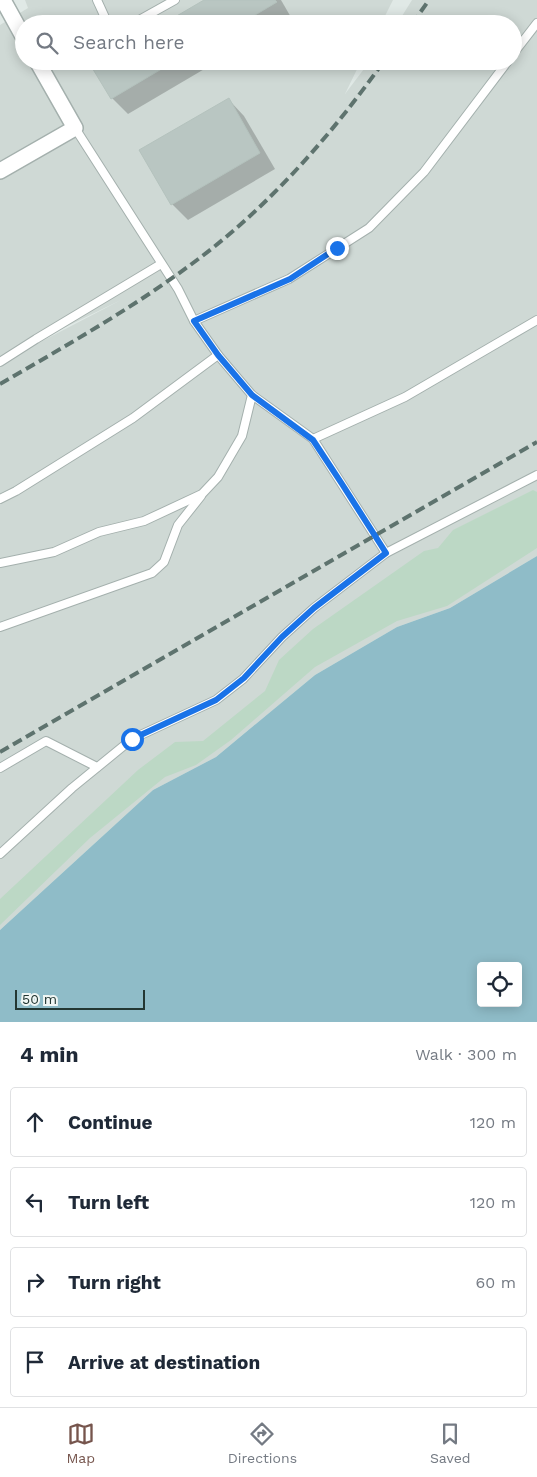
<!DOCTYPE html>
<meta charset="utf-8">
<style>
body{margin:0;font-family:"Work Sans",sans-serif;background:#f2f2f3;color:#1f2937}
.controls{position:absolute;right:15px;bottom:15px;display:grid;overflow:hidden;border-radius:5px;box-shadow:0 2px 12px #0003}
.controls button{width:45px;height:45px;display:grid;place-items:center;padding:0;border:0;border-bottom:1px solid #e0e1e3;background:#fff;color:#1f2937;font:25px sans-serif}
.scale{position:absolute;left:15px;bottom:12px;width:130px;box-sizing:border-box;padding-left:5px;border:2px solid #233733;border-top:0;font-size:14px;line-height:18px;white-space:nowrap;color:#233733;-webkit-text-stroke:4px #f0f6f4;paint-order:stroke}
.stop{position:absolute;width:15px;height:15px;margin:-11px;border:4px solid #1a73e8;border-radius:50%;background:#fff}
.stop.end{background:#1a73e8;border-color:#fff;box-shadow:0 1px 5px #0008}
.list{margin:0;padding:0;list-style:none}
h2{display:flex;justify-content:space-between;align-items:center;height:65px;margin:0;padding:0 20px;font-size:21px}
h2 small{font-size:16px;font-weight:400;color:#747a83}
.list li{display:grid;grid-template-columns:32px 1fr auto;gap:15px;align-items:center;box-sizing:border-box;height:70px;margin:0 10px 10px;padding:0 10px;border:1px solid #e0e1e3;border-radius:5px}
.list b{display:block;font-size:19px;white-space:nowrap}
.list em{font-size:16px;font-style:normal;color:#747a83}
.icon{flex:none;width:28px;height:28px;fill:none;stroke:currentColor;stroke-width:2;stroke-linecap:round;stroke-linejoin:round}
.map{position:relative;flex:none;width:537px;height:1022px;overflow:hidden}
.search{position:absolute;background:#fff;box-shadow:0 2px 12px #0003;left:15px;right:15px;top:15px;height:55px;display:flex;align-items:center;gap:12px;box-sizing:border-box;padding:0 18px;border-radius:28px;color:#747a83;font-size:19px}
.sheet{height:385px;background:#fff}
nav{display:flex;justify-content:space-around;align-items:center;box-sizing:border-box;height:70px;border-top:1px solid #e0e1e3;background:#fff;font-size:14px;color:#747a83}
nav a{display:grid;justify-items:center;gap:2px}
nav .on{color:#76554d}
.map>svg:first-child{display:block}
.built{fill:#cfd9d5}
.green{fill:#bcd8c5}
.water{fill:#8fbcc8;fill-rule:evenodd}
.shadow{fill:#0003}
.building{fill:#b9c6c2;stroke:#b4c2bd}
.lines{fill:none;stroke-linecap:round;stroke-linejoin:round}
.service-casing{stroke:#a4b0ad;stroke-width:10}
.minor-casing{stroke:#a4b0ad;stroke-width:18}
.service{stroke:#fff;stroke-width:8}
.minor{stroke:#fff;stroke-width:15}
.rail{stroke:#5e736e;stroke-width:4;stroke-dasharray:10 5;stroke-linecap:butt}
.route{stroke:#1a73e8;stroke-width:6}
</style>
<div class="map">
<svg width="537" height="1022" viewBox="0 0 537 1022">
<rect width="100%" height="100%" fill="#e0e9e6"/>
<!-- built -->
<path class="built" d="M25,0H393L381,24H24V61H361L345,94L370,61H513V24H397L412,0H537V556L450,608L397,627L315,675L216,757L153,790L0,930V363L121,300L0,359V25L28,8Z"/>
<!-- green -->
<path class="green" d="M533,490L537,492V548L447,606L397,621L315,667L231,740L196,765L165,777L90,838L0,925V899L138,770L175,742L203,741L265,691L279,660L313,629L424,551L438,548L453,530Z"/>
<!-- water -->
<path class="water" d="M537,556V1022H0V930L153,790L216,757L315,675L397,627L450,608ZM481,966H518V1003H481Z"/>
<!-- shadow -->
<g class="shadow">
<path d="M207,0H281L292,19L283,24H166Z"/>
<path d="M101,61H218L128,114L112,98Z"/>
<path d="M229,100L244,116L275,169L188,220L172,204Z"/>
</g>
<!-- building -->
<g class="building">
<path d="M204,0H275L277,2L240,24H163Z"/>
<path d="M99,61H175L111,99L91,66Z"/>
<path d="M229,98L260,153L171,205L139,150Z"/>
</g>
<g class="lines">
<!-- service casing -->
<g class="service-casing">
<g id="service">
<path d="M97,0L108,24"/>
<path d="M132,24L175,0"/>
<path d="M513,54L537,23"/>
<path d="M75,128L178,289L194,321L218,355L252,395L313,439L386,553"/>
<path d="M194,321L289,279L369,228L424,172L508,61"/>
<path d="M0,362L36,339L161,264"/>
<path d="M313,439L405,397L537,320"/>
<path d="M0,499L16,491L133,418L218,355"/>
<path d="M0,563L54,552L99,532L144,521L202,494L218,477L242,436L252,395"/>
<path d="M0,627L152,573L164,562L178,525L201,496"/>
<path d="M0,768L46,741L97,767"/>
<path d="M0,854L72,788L132,739L216,700L243,679L282,637L314,608L386,553L537,475"/>
</g>
</g>
<!-- minor casing -->
<g class="minor-casing">
<g id="minor">
<path d="M3,0L24,38"/>
<path d="M0,171L75,128L37,61"/>
</g>
</g>
<!-- service -->
<use href="#service" class="service"/>
<!-- minor -->
<use href="#minor" class="minor"/>
<!-- rail -->
<g class="rail">
<path d="M412,24L429,0"/>
<path d="M0,384C69,344 138,305 201,257C273,202 332,134 384,61"/>
<path d="M0,752L537,442"/>
</g>
</g>
<g class="lines">
<!-- route -->
<path class="route" d="M132,739L216,700L244,678L282,637L314,608L386,553L342,484L313,440L252,395L218,355L194,321L290,279L337,248"/>
</g>
</svg>
<div class="controls">
<button><svg class="icon" aria-label="locate" viewBox="0 0 24 24"><circle cx="12" cy="12" r="6"/><path d="M12 2v4M12 18v4M2 12h4M18 12h4"/></svg></button>
</div>
<div class="scale">50 m</div>
<div class="stop" style="left:132px;top:739px"></div>
<div class="stop end" style="left:337px;top:248px"></div>
<div class="search"><svg class="icon" aria-label="search" viewBox="0 0 24 24"><circle cx="10" cy="10" r="6"/><path d="M15 15l6 6"/></svg>Search here</div>
</div>
<section class="sheet">
<h2>4 min<small>Walk · 300 m</small></h2>
<ul class="list">
<li><svg class="icon" aria-label="ahead" viewBox="0 0 24 24"><path d="M12 20V5M6 11l6-6 6 6"/></svg><div><b>Continue</b></div><em>120 m</em></li>
<li><svg class="icon" aria-label="left" viewBox="0 0 24 24"><path d="M17 20v-9H6M10 6l-5 5 5 5"/></svg><div><b>Turn left</b></div><em>120 m</em></li>
<li><svg class="icon" aria-label="right" viewBox="0 0 24 24"><path d="M7 20v-9h11M14 6l5 5-5 5"/></svg><div><b>Turn right</b></div><em>60 m</em></li>
<li><svg class="icon" aria-label="arrive" viewBox="0 0 24 24"><path d="M6 21V4h12l-3 4 3 4H6"/></svg><div><b>Arrive at destination</b></div></li>
</ul>
</section>
<nav>
<a class="on"><svg class="icon" aria-label="map" viewBox="0 0 24 24"><path d="M3 6l6-2 6 2 6-2v14l-6 2-6-2-6 2zM9 4v14M15 6v14"/></svg>Map</a>
<a><svg class="icon" aria-label="directions" viewBox="0 0 24 24"><path d="M12 3l9 9-9 9-9-9zM9 14v-3h6M13 9l2 2-2 2"/></svg>Directions</a>
<a><svg class="icon" aria-label="saved" viewBox="0 0 24 24"><path d="M7 4h10v16l-5-4-5 4z"/></svg>Saved</a>
</nav>
